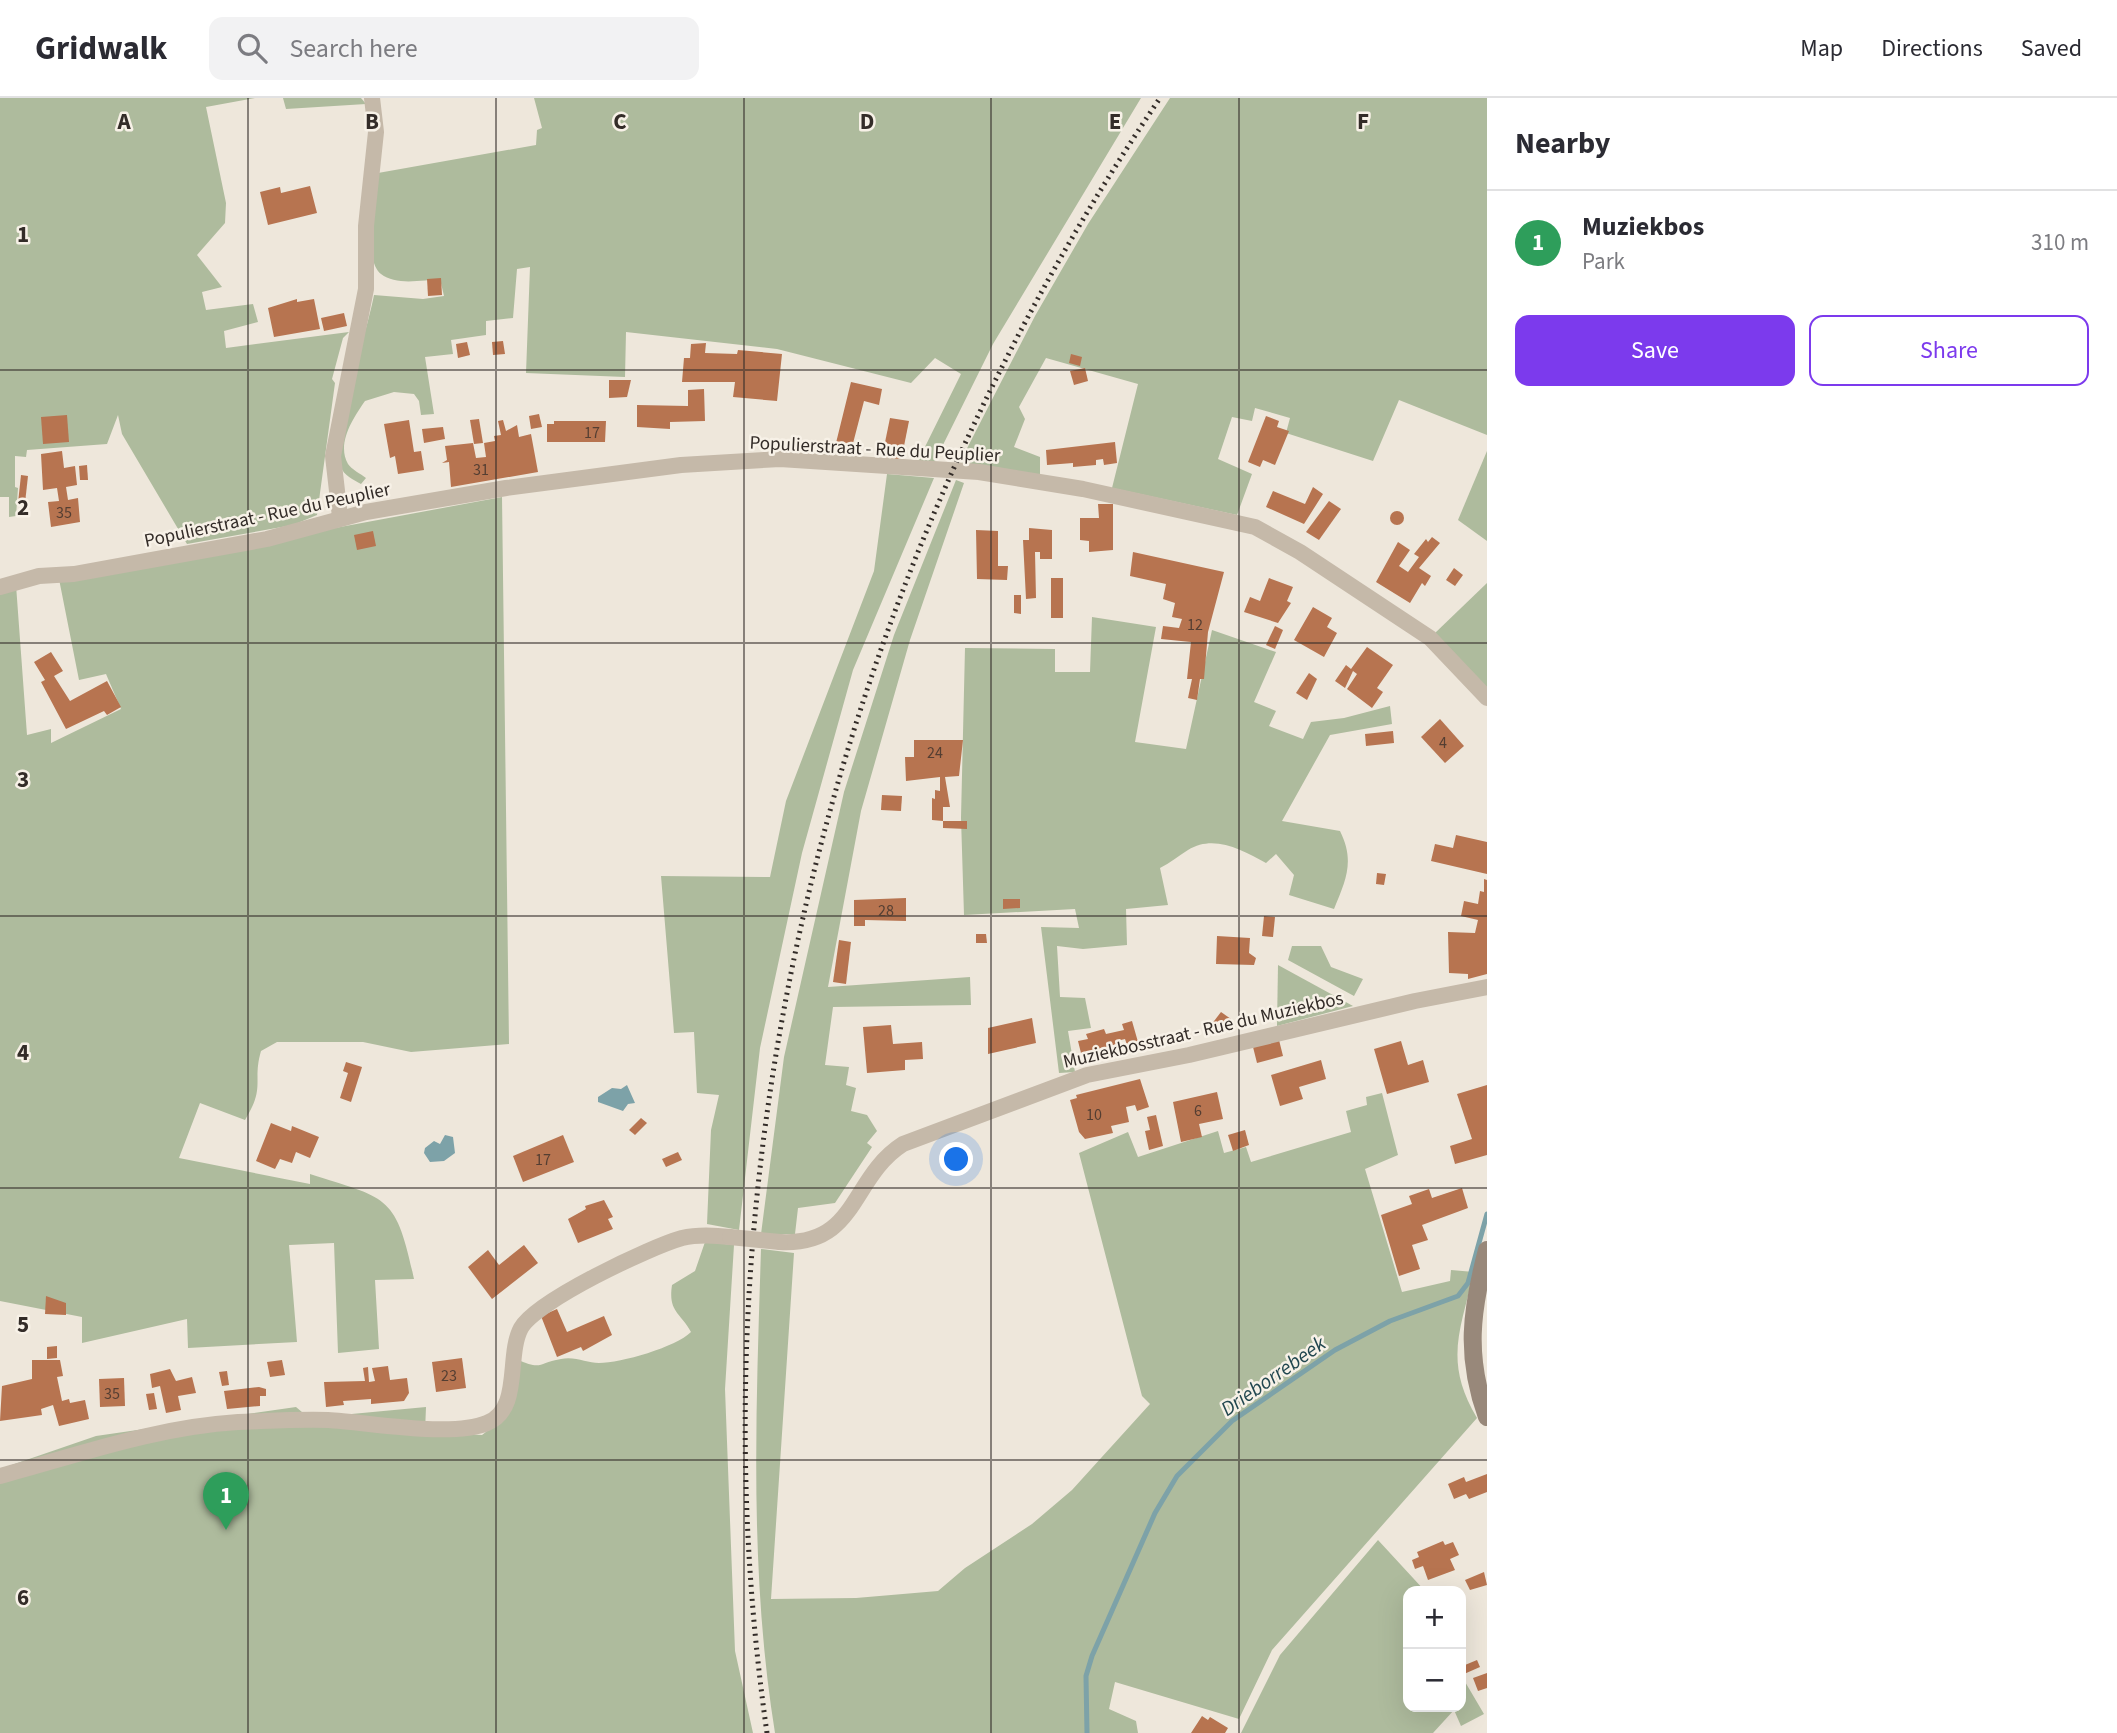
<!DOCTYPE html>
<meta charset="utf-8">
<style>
body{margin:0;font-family:"Source Sans 3",sans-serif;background:#f2f2f3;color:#2b2b33}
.controls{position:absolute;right:21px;bottom:21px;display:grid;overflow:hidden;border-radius:14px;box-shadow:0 7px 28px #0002}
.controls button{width:63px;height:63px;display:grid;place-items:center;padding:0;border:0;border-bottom:2px solid #e1e1e2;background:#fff;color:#2b2b33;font:35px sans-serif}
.you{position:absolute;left:957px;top:1062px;width:24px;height:24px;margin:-18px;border:5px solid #fff;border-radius:50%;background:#1a73e8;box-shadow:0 0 0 10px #1a73e833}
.badge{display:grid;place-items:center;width:46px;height:46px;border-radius:50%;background:#7c3aed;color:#fff;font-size:23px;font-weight:700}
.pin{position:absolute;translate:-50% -58px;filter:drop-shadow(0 2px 4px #0008)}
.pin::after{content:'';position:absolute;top:37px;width:24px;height:21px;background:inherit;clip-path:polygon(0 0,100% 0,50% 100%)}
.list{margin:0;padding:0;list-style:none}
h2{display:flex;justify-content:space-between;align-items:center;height:91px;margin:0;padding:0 28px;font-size:30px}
h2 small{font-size:23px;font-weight:400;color:#7c7c81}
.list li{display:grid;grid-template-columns:46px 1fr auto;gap:21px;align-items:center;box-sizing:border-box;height:105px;padding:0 28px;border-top:2px solid #e1e1e2}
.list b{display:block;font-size:26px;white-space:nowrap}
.list p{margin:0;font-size:23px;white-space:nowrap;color:#7c7c81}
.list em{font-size:23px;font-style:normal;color:#7c7c81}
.actions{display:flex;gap:14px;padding:21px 28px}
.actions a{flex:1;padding:16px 0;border:2px solid #7c3aed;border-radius:14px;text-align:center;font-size:24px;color:#7c3aed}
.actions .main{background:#7c3aed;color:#fff}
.icon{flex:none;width:38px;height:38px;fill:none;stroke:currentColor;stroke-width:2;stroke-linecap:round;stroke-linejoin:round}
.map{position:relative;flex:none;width:1487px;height:1635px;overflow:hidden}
header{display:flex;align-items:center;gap:42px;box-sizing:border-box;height:98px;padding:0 35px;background:#fff;border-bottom:2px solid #e1e1e2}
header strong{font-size:33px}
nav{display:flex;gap:38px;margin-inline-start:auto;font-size:24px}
.search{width:490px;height:63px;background:#f2f2f3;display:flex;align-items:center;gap:18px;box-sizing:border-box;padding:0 24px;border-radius:14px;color:#7c7c81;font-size:26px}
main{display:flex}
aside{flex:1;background:#fff}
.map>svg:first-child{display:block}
.green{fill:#aebb9d}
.water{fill:#7da2a8}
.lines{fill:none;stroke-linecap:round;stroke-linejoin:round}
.stream{stroke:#7da2a8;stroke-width:5}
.building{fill:#b77450}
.street{stroke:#c5b9a9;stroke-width:16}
.secondary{stroke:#98887a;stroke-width:18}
.rail{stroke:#332c28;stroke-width:5;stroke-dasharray:2 5;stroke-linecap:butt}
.street-bridge{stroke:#c5b9a9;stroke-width:16}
.grid{fill:none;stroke:#332c28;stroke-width:2;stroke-opacity:0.55}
.labels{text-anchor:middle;stroke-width:5;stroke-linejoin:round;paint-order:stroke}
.number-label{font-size:16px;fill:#543e32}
.street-label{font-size:19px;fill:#332c28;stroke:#f7f1e7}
.water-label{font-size:21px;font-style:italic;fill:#22474f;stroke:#f7f1e7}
.grid-label{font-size:23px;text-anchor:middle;font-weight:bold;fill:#332c28;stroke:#f7f1e7;stroke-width:5;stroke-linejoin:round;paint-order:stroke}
</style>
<header>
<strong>Gridwalk</strong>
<div class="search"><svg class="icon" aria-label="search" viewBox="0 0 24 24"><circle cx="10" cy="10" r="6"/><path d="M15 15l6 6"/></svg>Search here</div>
<nav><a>Map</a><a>Directions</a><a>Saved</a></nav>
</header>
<main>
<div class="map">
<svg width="1487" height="1635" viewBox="0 0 1487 1635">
<rect width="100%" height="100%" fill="#eee7db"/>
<!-- green -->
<g class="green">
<path d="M0,0H255L206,9L226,105L225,125L197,157L222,189L202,194L206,212L253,206L258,224L224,233L226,250L349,234L343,240L332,281L335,285L317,417L293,427L187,446L122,336L118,317L107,346L27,352L26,359L15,358V389L18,390L16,418L9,419V399H0Z"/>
<path d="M283,0H361L366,6L286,11Z"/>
<path d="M534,0H1141L993,246L934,365H917L961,276L935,260L911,285L777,251L626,234L625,279L526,275L530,169L517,171L513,220L486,223V237L451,242L453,256L425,259L434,316L421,317L419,303L414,296L394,294L365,303C354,319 336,345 348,366C351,371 361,376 366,380L361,386C354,382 343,377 341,369C333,338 367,234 374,197L423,201L444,198L440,181C423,182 396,188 381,176C362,161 375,97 378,75L536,47L537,32L542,30Z"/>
<path d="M1170,0H1487V337L1399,302L1373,363L1286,335L1290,320L1255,310L1252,323L1232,319L1218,361L1252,376L1237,417L1112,390L1138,286L1046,260L1019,309L1025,321L1014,349L1040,359V377L960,364L1035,218L1088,126Z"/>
<path d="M1487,353V443L1458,422Z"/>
<path d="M887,376L934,380L853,572L802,755L760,950L739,1132L707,1126L711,1032L719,997L697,995L694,934L674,935L661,778L770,779L786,703L874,473Z"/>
<path d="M956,382L964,385L910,542L861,713L828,889L970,879L971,907L833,909L825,967L849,969L846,987L856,990L851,1013L867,1017L877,1033L867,1045L872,1049L835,1105L798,1110L795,1136H761L784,959L844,694L894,537Z"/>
<path d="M502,399L509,946L411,954L363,944H277L261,953C252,984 266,988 245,1022L200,1005L179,1060L310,1086V1076C388,1101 396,1096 414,1181L375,1182L379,1251L338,1255L334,1145L289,1147L297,1244L188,1250L187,1221L82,1245V1219L0,1203V494L16,487L27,637L51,631V645L121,611L106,576L79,582L59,481Z"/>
<path d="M1487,485V592L1434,536Z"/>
<path d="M1092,519L1156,529L1135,644L1186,651L1212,532L1276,554L1254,604L1276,613L1269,628L1303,641L1311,624L1344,620L1390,608L1392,626L1330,637L1282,723L1340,733C1355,763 1346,782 1334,811L1289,797L1294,777L1276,756L1266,765C1242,752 1214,736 1188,752C1178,758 1170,765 1160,770L1168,807L1126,811L1127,847L1083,851L1057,848L1060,899L1085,900L1091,930L1068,933L1075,974L1059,975L1041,829L1079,830L1075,811L964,817L961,720L965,550L1055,551V574H1090Z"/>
<path d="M1292,848H1321L1331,869L1363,881L1354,898L1288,862Z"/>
<path d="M1278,867L1353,908L1277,928Z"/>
<path d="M1382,995L1398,1057L1365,1071L1402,1194L1450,1183L1451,1172L1474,1174C1461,1231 1443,1263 1477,1320L1272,1552L1239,1621L1115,1584L1109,1611L1136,1623L1138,1635H775C749,1474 756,1313 761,1151L794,1155L771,1501L856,1500L938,1493L965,1470L1032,1426L1072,1392L1150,1306L1142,1298L1079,1055L1128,1034L1138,1059L1218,1033L1224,1055L1246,1049L1251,1064L1351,1034L1346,1013L1367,1007L1366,999Z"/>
<path d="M705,1144L734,1147L725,1291L735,1553L753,1635H0V1371L96,1338L296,1309L309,1320L426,1309L425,1334L482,1337L500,1323L516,1261C543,1273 537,1265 561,1261C575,1258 587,1265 599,1265C621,1265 676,1249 691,1234C680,1214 668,1214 672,1187L695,1173Z"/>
<path d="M1378,1442L1425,1493H1408V1609H1461V1577L1484,1616L1461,1628L1454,1612L1433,1635H1241L1280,1557Z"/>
</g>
<!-- water -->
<g class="water">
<path d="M627,987L635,1005L628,1006L623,1013L598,1004V999L612,990L621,991Z"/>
<path d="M445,1037L453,1039L455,1055L444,1063L430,1064L424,1055L425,1050L434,1043L440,1046Z"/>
</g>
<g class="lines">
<!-- stream -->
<path class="stream" d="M1087,1635L1086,1578L1092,1558L1155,1415L1177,1378L1232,1323L1335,1252L1390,1223L1458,1198L1468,1185L1487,1116"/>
</g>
<!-- building -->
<g class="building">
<path d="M310,88L317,115L268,127L260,94L280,89L281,95Z"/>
<path d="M441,180L442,197L428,198L427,181Z"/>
<path d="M297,201V204L314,201L320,231L274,239L268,210Z"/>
<path d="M344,215L347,228L324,233L321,220Z"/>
<path d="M503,243L505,256L493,257L492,244Z"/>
<path d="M467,244L470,257L458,260L456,246Z"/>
<path d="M706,245L705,255L737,256L738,252L782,256L777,303L733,299L735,284H682L684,260H690L691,246Z"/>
<path d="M1071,256L1082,259L1080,268L1069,265Z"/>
<path d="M1085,270L1088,283L1074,287L1070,273Z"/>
<path d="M609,282H631L627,299L609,300Z"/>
<path d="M851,284L882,291L879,307L864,303L851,353L835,349Z"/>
<path d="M704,291L705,323L670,324V331L637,329V307L688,308V292Z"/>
<path d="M539,316L542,329L531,331L529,318Z"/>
<path d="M67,317L69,344L43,346L41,319Z"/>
<path d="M1266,318L1279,323L1277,329L1289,333L1275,367L1263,362L1260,369L1248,364Z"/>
<path d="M890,320L909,323L901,363L882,359Z"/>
<path d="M479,321L483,345L474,346L470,322Z"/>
<path d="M409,322L414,354L421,353L424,372L398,376L395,358L390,360L384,326Z"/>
<path d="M503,322L506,333L517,327L519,339L531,336L538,374L451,389L449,364L442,365L447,362L445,348L473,345L476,360L486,359L484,345L495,343L494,338L501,337L498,323Z"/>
<path d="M554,323H606L605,344H547V326H554Z"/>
<path d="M443,329L445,341L424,345L422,331Z"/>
<path d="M1115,344L1117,365L1104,367L1103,361L1096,362V367L1073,369V365L1047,367L1046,352Z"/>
<path d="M62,353L64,370L75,368L77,387L66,389L68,402L78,400L80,424L51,429L48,404L59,403L57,390L43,392L41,356Z"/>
<path d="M87,367L88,382H80L79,368Z"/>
<path d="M21,377L28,378L25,405H18Z"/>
<path d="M1313,389L1323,396L1304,426L1266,409L1273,393L1305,406Z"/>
<path d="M1329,403L1341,411L1319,442L1306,434Z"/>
<path d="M1098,406H1113V452L1089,454V443L1080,442V420H1099Z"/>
<circle cx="1397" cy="420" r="7"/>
<path d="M1029,430L1052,432V461H1040V454H1035L1036,500L1026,501L1023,442H1029Z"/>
<path d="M976,432L998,433V468H1008L1007,482L977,481Z"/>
<path d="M373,433L376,448L357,452L354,437Z"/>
<path d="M1432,439L1440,445L1419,470L1431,478L1425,488L1422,485L1410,505L1376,484L1398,444L1410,452L1399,468L1408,474L1419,459L1414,456L1426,441L1428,444Z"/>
<path d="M1133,454L1224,474L1208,534L1204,581H1200L1197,602L1188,600L1192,581H1187L1191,544L1161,541L1163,528L1179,530L1182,521L1172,519L1175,505L1163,501L1166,486L1130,478Z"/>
<path d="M1454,470L1463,477L1455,488L1446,482Z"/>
<rect x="1051" y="480" width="12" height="40"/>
<path d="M1269,480L1293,489L1287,503L1291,505L1278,525L1244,514L1250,499L1260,503Z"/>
<path d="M1014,497H1021V516L1014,515Z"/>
<path d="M1313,509L1332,520L1327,529L1337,535L1324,559L1294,542Z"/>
<path d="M1275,528L1283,532L1275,551L1266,547Z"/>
<path d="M1367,549L1393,567L1377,590L1383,594L1372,610L1347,591L1357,576L1353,573L1345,590L1335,583L1346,567L1351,571Z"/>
<path d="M51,554L63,573L54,578L70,603L107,583L121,609L107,617L104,613L66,631L41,584L45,582L34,564Z"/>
<path d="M1309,575L1317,581L1307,602L1296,595Z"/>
<path d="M1440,621L1464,648L1445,665L1421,639Z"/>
<path d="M1393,633L1394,645L1366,648L1365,636Z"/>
<path d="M914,642H963L959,678L945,679L950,709H943V723L932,722V700L935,701V692L940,693V679L906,683L905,659H914Z"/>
<path d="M882,697L902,698L901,713L881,712Z"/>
<path d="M943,723H967V731L943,730Z"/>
<path d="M1456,737L1487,744V776L1431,763L1435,746L1453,750Z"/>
<path d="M1377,775L1386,776L1384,787L1376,786Z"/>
<path d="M1484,781L1487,782V876L1468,881V876L1449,875L1448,834L1475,835L1478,822L1461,818L1464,803L1478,806L1480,793L1484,794Z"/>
<path d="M906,800V823L865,822V828H854V802Z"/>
<path d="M1003,801H1020V810L1003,811Z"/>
<path d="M1264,818L1275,819L1273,839L1262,838Z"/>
<path d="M976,836H986L987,845H976Z"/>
<path d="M1217,838L1250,840L1249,855L1256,860L1254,867L1216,866Z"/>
<path d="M839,842L851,844L846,886L833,884Z"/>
<path d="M1221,914L1231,921L1221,935L1211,927Z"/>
<path d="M1032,920L1036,945L988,956V930Z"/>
<path d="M1132,923L1138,944L1127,947L1125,941L1121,942V945L1081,955L1078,943L1088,941L1086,936L1104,931L1106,936L1124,932L1122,926Z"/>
<path d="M891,927L893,946L922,944L923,961L905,962V972L867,975L863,929Z"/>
<path d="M1279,942L1283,958L1257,965L1253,949Z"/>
<path d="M1401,943L1408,967L1423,962L1429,984L1387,996L1374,951Z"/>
<path d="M1321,962L1326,981L1299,989L1303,1001L1280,1008L1271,977Z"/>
<path d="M346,964L362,969L351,1004L340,1000L348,975L343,973Z"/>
<path d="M1140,981L1149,1009L1137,1013L1135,1007L1126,1009L1129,1024L1111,1028L1113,1035L1085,1041L1079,1034L1070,1002L1077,1000L1076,997Z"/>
<path d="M1487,987V1057L1455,1066L1450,1048L1472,1041L1457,996Z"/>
<path d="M1217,994L1223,1021L1199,1026L1202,1039L1181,1044L1173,1004Z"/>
<path d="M1156,1017L1163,1048L1149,1052L1145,1033L1150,1032L1147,1019Z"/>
<path d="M641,1020L647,1025L635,1037L629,1032Z"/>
<path d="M271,1025L291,1033L292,1028L319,1039L310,1060L296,1054L292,1065L280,1061L275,1071L256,1063Z"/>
<path d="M1245,1032L1249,1047L1233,1053L1228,1037Z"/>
<path d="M563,1037L574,1064L523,1084L513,1058Z"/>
<path d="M678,1054L682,1062L666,1069L662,1061Z"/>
<path d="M1462,1090L1468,1110L1422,1127L1428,1142L1412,1147L1420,1171L1399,1178L1381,1117L1412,1106L1409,1098L1429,1091L1432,1100Z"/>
<path d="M604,1102L613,1119L608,1121L613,1131L578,1145L568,1121L586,1111L585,1108Z"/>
<path d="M524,1147L538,1165L492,1201L468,1169L488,1152L499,1167Z"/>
<path d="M46,1198L66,1205V1217L45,1216Z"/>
<path d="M557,1211L567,1234L604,1218L612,1237L583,1253L581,1249L557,1259L541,1218Z"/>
<path d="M57,1248V1260L47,1261V1249Z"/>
<path d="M462,1260L466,1290L436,1294L432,1264Z"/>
<path d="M32,1262H60L63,1278L57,1279L62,1303L69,1301L70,1305L85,1302L89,1321L59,1328L53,1307L41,1311L42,1317L0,1323L2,1288L32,1281Z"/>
<path d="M282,1262L285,1277L270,1279L267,1264Z"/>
<path d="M388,1268L390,1282L407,1280L409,1295L404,1303L371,1306V1301L343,1303L344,1307L326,1309L324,1284L365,1283L363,1270L368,1269L369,1284L375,1283L372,1270Z"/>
<path d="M170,1271L176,1283L192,1279L196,1295L178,1298L181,1312L166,1315L160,1288L152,1290L150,1276Z"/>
<path d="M227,1273L229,1287L222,1288L219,1274Z"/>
<path d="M124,1280L125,1308L100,1309L99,1281Z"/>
<path d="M259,1289L266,1291V1298H260V1308L227,1311L224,1293Z"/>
<path d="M154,1295L157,1311L149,1312L146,1296Z"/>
<path d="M1487,1376V1394L1469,1401L1466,1396L1454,1401L1448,1386L1464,1379L1466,1384Z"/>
<path d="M1443,1443L1445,1447L1453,1444L1459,1457L1450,1461L1455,1472L1428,1482L1423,1468L1415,1471L1412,1462L1419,1459L1417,1454Z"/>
<path d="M1484,1474L1487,1487L1470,1492L1465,1482Z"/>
<path d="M1477,1562L1480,1569L1464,1576L1465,1567Z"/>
<path d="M1487,1575V1590L1478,1593L1473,1580Z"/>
<path d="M1202,1618L1208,1622L1210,1619L1228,1630L1225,1635H1191Z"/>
</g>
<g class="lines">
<!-- street -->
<g class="street">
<path d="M340,419L333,358L366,191V128L376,34L372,0"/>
<path d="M0,489L39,478L74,476L267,441L366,414L506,390L681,367L780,361L979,374L1083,391L1255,429L1300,454L1430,540L1487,600"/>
<path d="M780,1144C858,1148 850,1080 903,1046L1087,977L1189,957L1415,903L1487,889"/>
<path d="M0,1378C78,1357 156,1329 238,1324C268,1323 298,1321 328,1322C368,1324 451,1340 487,1325C522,1311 506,1258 521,1230C536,1203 650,1149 682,1140C698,1136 714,1137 730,1139"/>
</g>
<!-- secondary -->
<path class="secondary" d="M1487,1152C1471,1213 1465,1258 1487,1319"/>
<!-- rail -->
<path class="rail" d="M767,1635C685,1063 838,476 1160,0"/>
<!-- street-bridge -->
<path class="street-bridge" d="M730,1139L780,1144"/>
</g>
<!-- grid -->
<path class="grid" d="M248,0V1635M496,0V1635M744,0V1635M991,0V1635M1239,0V1635M0,272H1487M0,545H1487M0,818H1487M0,1090H1487M0,1362H1487"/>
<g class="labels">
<!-- number labels -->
<g class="number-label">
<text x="592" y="340">17</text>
<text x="481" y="377">31</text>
<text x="64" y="420">35</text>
<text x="1195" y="532">12</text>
<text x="1443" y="650">4</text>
<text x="935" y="660">24</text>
<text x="886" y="818">28</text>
<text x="1198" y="1018">6</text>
<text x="1094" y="1022">10</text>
<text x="543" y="1067">17</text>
<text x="449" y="1283">23</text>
<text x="112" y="1301">35</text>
</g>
<!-- street labels -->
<g class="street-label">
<text transform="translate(875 350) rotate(3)" y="7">Populierstraat - Rue du Peuplier</text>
<text transform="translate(267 416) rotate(-12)" y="7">Populierstraat - Rue du Peuplier</text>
<text transform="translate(1203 931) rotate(-13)" y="7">Muziekbosstraat - Rue du Muziekbos</text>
</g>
<!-- water labels -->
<g class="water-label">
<text transform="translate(1273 1278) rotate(-35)" y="7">Drieborrebeek</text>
</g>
</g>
<g class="grid-label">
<text x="124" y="31">A</text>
<text x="372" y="31">B</text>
<text x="620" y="31">C</text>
<text x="867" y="31">D</text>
<text x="1115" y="31">E</text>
<text x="1363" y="31">F</text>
<text x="23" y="144">1</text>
<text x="23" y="417">2</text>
<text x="23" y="689">3</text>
<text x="23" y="962">4</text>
<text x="23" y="1234">5</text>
<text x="23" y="1507">6</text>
</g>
</svg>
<div class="controls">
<button>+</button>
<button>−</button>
</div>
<div class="you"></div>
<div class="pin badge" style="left:226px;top:1432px;background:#2e9e5b">1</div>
</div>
<aside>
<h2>Nearby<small></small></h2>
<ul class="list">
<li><span class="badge" style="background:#2e9e5b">1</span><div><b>Muziekbos</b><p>Park</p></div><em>310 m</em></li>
</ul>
<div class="actions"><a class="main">Save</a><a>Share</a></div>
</aside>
</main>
